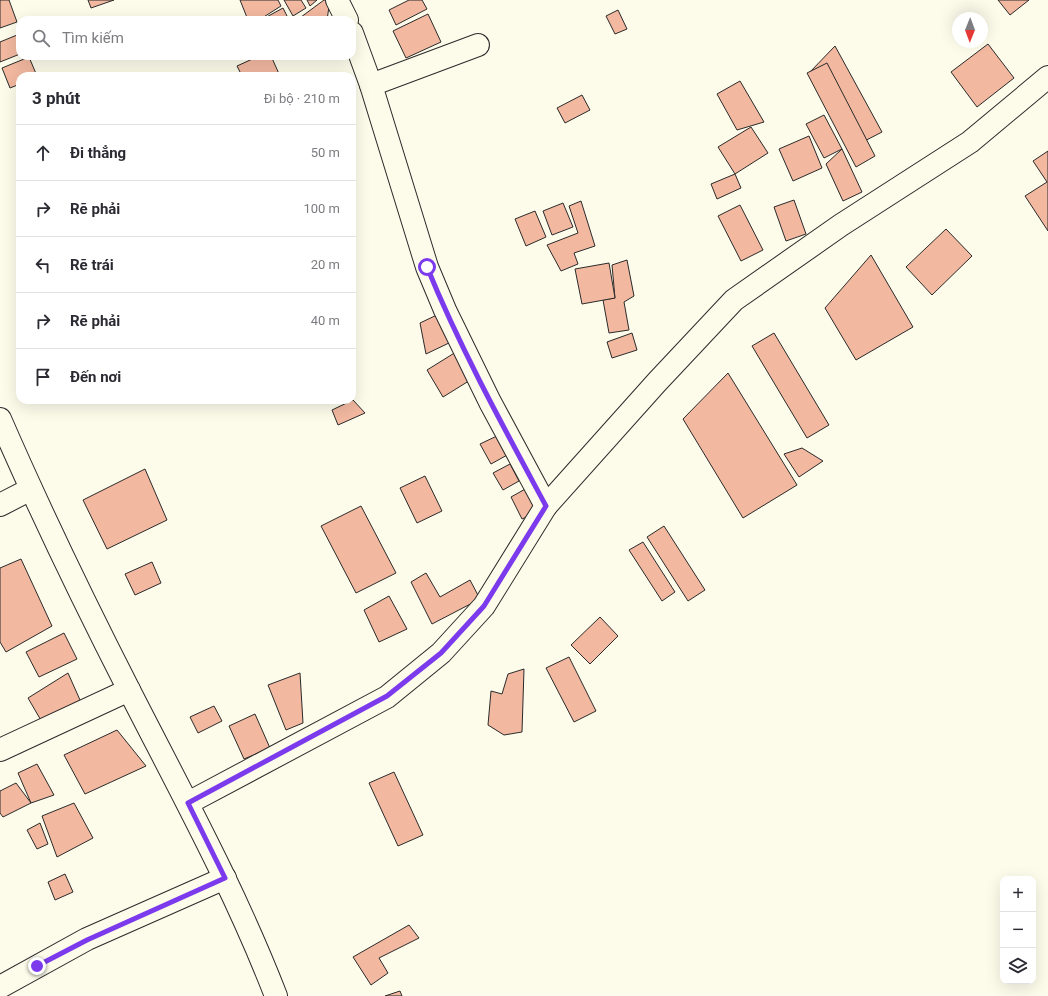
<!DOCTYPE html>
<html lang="vi">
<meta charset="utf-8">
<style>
body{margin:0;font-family:Roboto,sans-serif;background:#f2f2f3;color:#2b2b33}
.controls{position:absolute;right:12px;bottom:12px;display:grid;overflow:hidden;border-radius:8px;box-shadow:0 4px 16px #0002}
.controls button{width:36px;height:36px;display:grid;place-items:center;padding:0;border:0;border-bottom:1px solid #e1e1e2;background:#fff;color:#2b2b33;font:20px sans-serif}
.compass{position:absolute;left:952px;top:12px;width:36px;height:36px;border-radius:50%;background:#fff;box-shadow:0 4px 16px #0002;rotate:181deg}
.stop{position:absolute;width:12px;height:12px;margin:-9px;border:3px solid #7c3aed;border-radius:50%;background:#fff}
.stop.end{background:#7c3aed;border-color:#fff;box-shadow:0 1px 4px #0008}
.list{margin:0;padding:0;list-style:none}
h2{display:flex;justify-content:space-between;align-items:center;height:52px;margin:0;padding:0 16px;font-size:17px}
h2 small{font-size:13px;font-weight:400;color:#7c7c81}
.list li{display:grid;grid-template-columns:26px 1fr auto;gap:12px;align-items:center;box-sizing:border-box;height:56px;padding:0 16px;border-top:1px solid #e1e1e2}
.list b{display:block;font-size:15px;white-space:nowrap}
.list em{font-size:13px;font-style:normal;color:#7c7c81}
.icon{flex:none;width:22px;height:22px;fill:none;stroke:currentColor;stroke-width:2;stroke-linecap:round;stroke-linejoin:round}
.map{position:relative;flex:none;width:1048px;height:996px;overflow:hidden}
.search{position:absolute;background:#fff;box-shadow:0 4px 16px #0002;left:16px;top:16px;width:340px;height:44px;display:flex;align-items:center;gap:10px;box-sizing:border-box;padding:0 14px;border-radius:12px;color:#7c7c81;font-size:15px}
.panel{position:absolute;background:#fff;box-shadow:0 4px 16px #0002;left:16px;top:72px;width:340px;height:332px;border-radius:12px}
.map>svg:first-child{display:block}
.building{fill:#f2b8a0;stroke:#2b2b2b}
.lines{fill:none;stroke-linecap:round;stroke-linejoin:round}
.minor-casing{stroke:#2b2b2b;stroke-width:24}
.minor{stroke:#fdfbea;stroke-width:22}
.route{stroke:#7c3aed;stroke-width:5}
</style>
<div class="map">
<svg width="1048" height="996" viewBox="0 0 1048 996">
<rect width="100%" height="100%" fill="#fdfbea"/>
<!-- building -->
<g class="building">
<path d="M0,0H9L17,22L0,28Z"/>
<path d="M88,0H114L91,8Z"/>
<path d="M240,0H278L281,6L259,20H248Z"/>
<path d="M284,0H301L306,8L293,16Z"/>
<path d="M307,0H317L310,6Z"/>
<path d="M324,0H330L327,20H297Z"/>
<path d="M409,0H422L427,9L396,25L389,10Z"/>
<path d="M998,0H1029L1010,15Z"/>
<path d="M283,8L289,20H261Z"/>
<path d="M618,10L627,29L615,34L606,16Z"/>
<path d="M428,14L441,42L406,58L393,31Z"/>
<path d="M17,35L20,45V54L0,62V42Z"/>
<path d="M988,44L1014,78L977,107L951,72Z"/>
<path d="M835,46L882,132L851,148L809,73Z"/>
<path d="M259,56H271L280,76H242L237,66Z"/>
<path d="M29,57L37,76H20V84L10,88L2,68Z"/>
<path d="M827,63L875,156L856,167L807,73Z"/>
<path d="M740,81L764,122L737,130L717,94Z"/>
<path d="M582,95L590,110L565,123L557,108Z"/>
<path d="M824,115L842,149L824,158L806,124Z"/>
<path d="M751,127L768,153L735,174L718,147Z"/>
<path d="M809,136L822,168L793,181L779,149Z"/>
<path d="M842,149L862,192L843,201L826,164Z"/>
<path d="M1048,151V231L1025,196L1047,182L1033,161Z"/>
<path d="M735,174L741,188L717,199L711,184Z"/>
<path d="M794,200L806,234L786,241L774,207Z"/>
<path d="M581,201L595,246L574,253L578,264L561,271L547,245L578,233L569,206Z"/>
<path d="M563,203L573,227L552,235L543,211Z"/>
<path d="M740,205L763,250L741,261L718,216Z"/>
<path d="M535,211L546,237L526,246L515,219Z"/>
<path d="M946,229L972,256L932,295L906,267Z"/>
<path d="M871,255L913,327L856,360L825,308Z"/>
<path d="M627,260L634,296L624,302L629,330L609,333L603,300L615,298L612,265Z"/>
<path d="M609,263L615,298L582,304L575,269Z"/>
<path d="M441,313L451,342L426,354L420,323Z"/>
<path d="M632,333L637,350L612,358L607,342Z"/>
<path d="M774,333L829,425L807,438L752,346Z"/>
<path d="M456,352L472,379L443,397L427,370Z"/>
<path d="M728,373L797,485L743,518L683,419Z"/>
<path d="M353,400L365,413L338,425L332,410Z"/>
<path d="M499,435L509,454L491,464L480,444Z"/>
<path d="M802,448L823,461L799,477L784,454Z"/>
<path d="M510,464L519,481L503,490L493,473Z"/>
<path d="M145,469L167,520L107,549L83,500Z"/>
<path d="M425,476L442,511L417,523L400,488Z"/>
<path d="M527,488L539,511L522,519L511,497Z"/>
<path d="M361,506L396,573L356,593L321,526Z"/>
<path d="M664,526L705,590L688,601L647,537Z"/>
<path d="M643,542L675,592L662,601L629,550Z"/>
<path d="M21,559L52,626L6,652L0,642V568Z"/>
<path d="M152,562L161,583L135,595L125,574Z"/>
<path d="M426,573L440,597L470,580L480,599L432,624L411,582Z"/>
<path d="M389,596L407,629L379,642L364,610Z"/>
<path d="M600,617L618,636L590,664L571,645Z"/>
<path d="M64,633L77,659L39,677L26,652Z"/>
<path d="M569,657L596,711L574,722L546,668Z"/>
<path d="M524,669L522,732L504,735L488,725L491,691L502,694L508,674Z"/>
<path d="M68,673L84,709L46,729L28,698Z"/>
<path d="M300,673L303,723L286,730L268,685Z"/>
<path d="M214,706L222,721L198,733L190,717Z"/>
<path d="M255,714L270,748L244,759L229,726Z"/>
<path d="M117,730L146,766L85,794L64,755Z"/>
<path d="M37,764L54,795L31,803L18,773Z"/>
<path d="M394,772L423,835L398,846L369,783Z"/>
<path d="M16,783L31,803L3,817L0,813V791Z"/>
<path d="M74,803L93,838L57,857L42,816Z"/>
<path d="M40,823L48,844L37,849L27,830Z"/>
<path d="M65,874L73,892L55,900L48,882Z"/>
<path d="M409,925L419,938L379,958L388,973L371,985L353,957Z"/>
<path d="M400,991L402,996H385Z"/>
</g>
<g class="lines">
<!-- minor casing -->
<g class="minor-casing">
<g id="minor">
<path d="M337,0L347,20"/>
<path d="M352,33L371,85L427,267L445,310L490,402L546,506"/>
<path d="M371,85L478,45"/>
<path d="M0,419C40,511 84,602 130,692C181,792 235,890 276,996"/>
<path d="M0,505L31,489"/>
<path d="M0,750L129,690"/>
<path d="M188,803L387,697L441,653L484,606L546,506L657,382L734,300L841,225L970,142L1048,77"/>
<path d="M0,987L87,939L225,878"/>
</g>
</g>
<!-- minor -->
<use href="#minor" class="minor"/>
</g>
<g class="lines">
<!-- route -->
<path class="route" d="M37,966L87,940L225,878L188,803L387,696L441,653L484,606L546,506C504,428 461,350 427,267"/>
</g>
</svg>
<div class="controls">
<button>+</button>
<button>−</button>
<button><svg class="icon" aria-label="layers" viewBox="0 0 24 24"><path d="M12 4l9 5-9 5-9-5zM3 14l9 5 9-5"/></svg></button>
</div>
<svg class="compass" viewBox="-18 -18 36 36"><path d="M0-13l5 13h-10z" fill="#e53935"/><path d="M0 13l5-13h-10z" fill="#7c7c81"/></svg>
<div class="stop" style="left:427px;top:267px"></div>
<div class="stop end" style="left:37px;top:966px"></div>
<div class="search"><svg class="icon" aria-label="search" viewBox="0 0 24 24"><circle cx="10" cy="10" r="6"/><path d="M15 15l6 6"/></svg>Tìm kiếm</div>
<section class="panel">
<h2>3 phút<small>Đi bộ · 210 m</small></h2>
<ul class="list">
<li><svg class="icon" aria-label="ahead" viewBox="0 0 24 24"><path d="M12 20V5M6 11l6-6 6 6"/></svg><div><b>Đi thẳng</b></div><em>50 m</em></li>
<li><svg class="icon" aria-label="right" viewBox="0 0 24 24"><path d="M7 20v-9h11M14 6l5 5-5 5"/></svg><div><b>Rẽ phải</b></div><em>100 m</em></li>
<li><svg class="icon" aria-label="left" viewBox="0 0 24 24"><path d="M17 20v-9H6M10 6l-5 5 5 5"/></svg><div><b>Rẽ trái</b></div><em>20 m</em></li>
<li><svg class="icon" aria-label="right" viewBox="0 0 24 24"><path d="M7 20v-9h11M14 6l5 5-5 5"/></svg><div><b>Rẽ phải</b></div><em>40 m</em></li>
<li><svg class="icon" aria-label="arrive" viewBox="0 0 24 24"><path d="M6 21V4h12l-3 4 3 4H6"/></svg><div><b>Đến nơi</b></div></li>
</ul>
</section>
</div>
